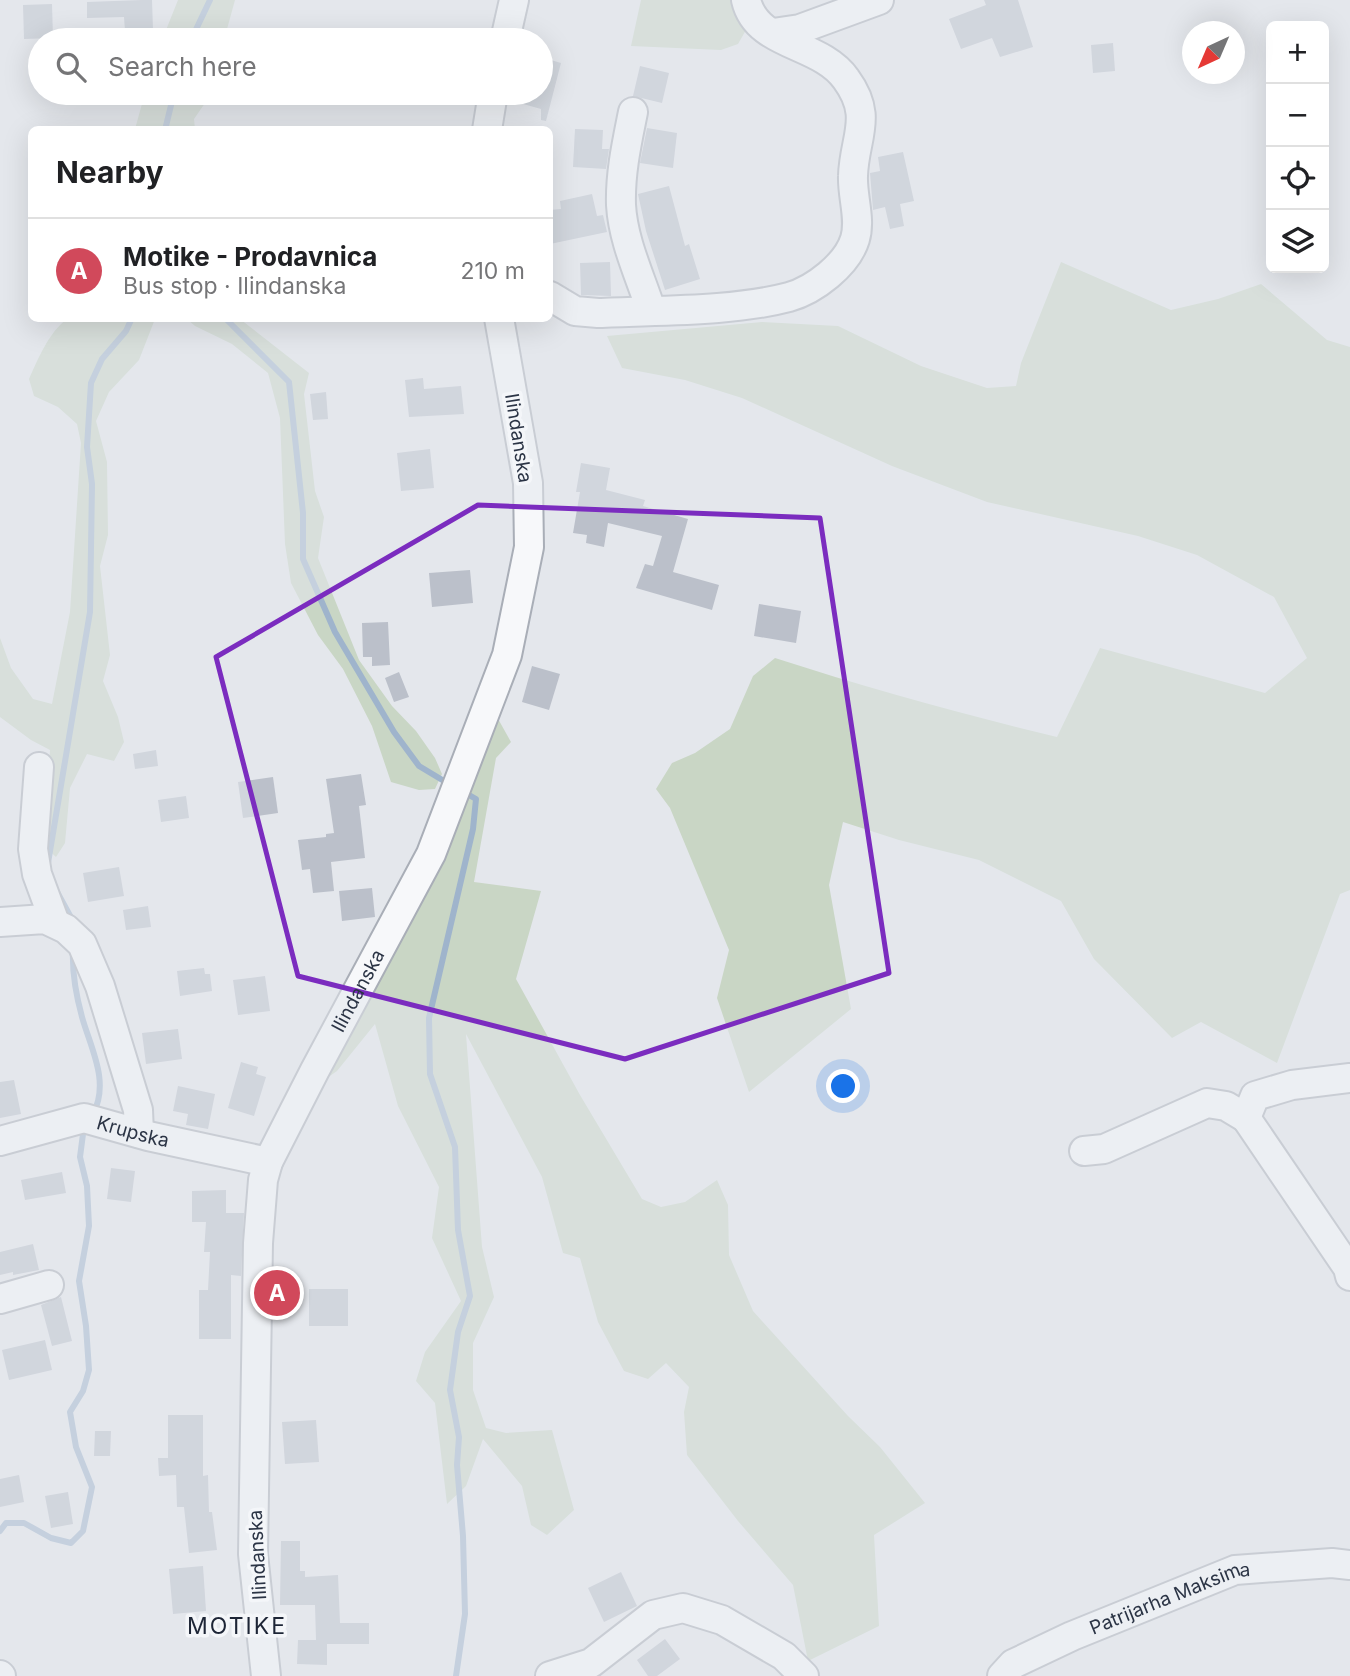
<!DOCTYPE html>
<meta charset="utf-8">
<style>
body{margin:0;font-family:Inter,sans-serif;background:#f6f6f6;color:#202124}
.controls{position:absolute;right:21px;top:21px;display:grid;overflow:hidden;border-radius:10px;box-shadow:0 7px 28px #0002}
.controls button{width:63px;height:63px;display:grid;place-items:center;padding:0;border:0;border-bottom:2px solid #e0e0e0;background:#fff;color:#202124;font:35px sans-serif}
.compass{position:absolute;left:1182px;top:21px;width:63px;height:63px;border-radius:50%;background:#fff;box-shadow:0 7px 28px #0002;rotate:224deg}
.you{position:absolute;left:844px;top:1087px;width:24px;height:24px;margin:-18px;border:5px solid #fff;border-radius:50%;background:#1a73e8;box-shadow:0 0 0 10px #1a73e833}
.badge{display:grid;place-items:center;width:46px;height:46px;border-radius:50%;background:#d1495b;color:#fff;font-size:23px;font-weight:700}
.pin{position:absolute;translate:-50% -50%;border:4px solid #fff;box-shadow:0 2px 7px #0006}
.list{margin:0;padding:0;list-style:none}
h2{display:flex;justify-content:space-between;align-items:center;height:91px;margin:0;padding:0 28px;font-size:30px}
h2 small{font-size:23px;font-weight:400;color:#757577}
.list li{display:grid;grid-template-columns:46px 1fr auto;gap:21px;align-items:center;box-sizing:border-box;height:105px;padding:0 28px;border-top:2px solid #e0e0e0}
.list b{display:block;font-size:26px;white-space:nowrap}
.list p{margin:0;font-size:23px;white-space:nowrap;color:#757577}
.list em{font-size:23px;font-style:normal;color:#757577}
.icon{flex:none;width:38px;height:38px;fill:none;stroke:currentColor;stroke-width:2;stroke-linecap:round;stroke-linejoin:round}
.map{position:relative;flex:none;width:1350px;height:1676px;overflow:hidden}
.search{position:absolute;background:#fff;box-shadow:0 7px 28px #0002;left:28px;top:28px;width:525px;height:77px;display:flex;align-items:center;gap:18px;box-sizing:border-box;padding:0 24px;border-radius:38px;color:#757577;font-size:26px}
.panel{position:absolute;background:#fff;box-shadow:0 7px 28px #0002;left:28px;top:126px;width:525px;height:196px;border-radius:10px}
.map>svg:first-child{display:block}
.green{fill:#c9d6c5}
.lines{fill:none;stroke-linecap:round;stroke-linejoin:round}
.stream{stroke:#9fb4cc;stroke-width:6}
.building{fill:#bbc0ca}
.minor-casing{stroke:#a9aeb7;stroke-width:32}
.minor{stroke:#f7f8fa;stroke-width:28}
.marked{fill:none;stroke:#7b2cbf;stroke-width:5;stroke-linejoin:round}
.labels{text-anchor:middle;stroke-width:7;stroke-linejoin:round;paint-order:stroke}
.street-label{font-size:19px;fill:#2b3445;stroke:#f4f6f9}
.quarter-label{font-size:23px;letter-spacing:2px;fill:#1d2536;stroke:#f4f6f9}
</style>
<div class="map">
<svg width="1350" height="1676" viewBox="0 0 1350 1676">
<rect width="100%" height="100%" fill="#e4e7ec"/>
<!-- green -->
<g class="green">
<path d="M178,0H235L224,40H162Z"/>
<path d="M641,0H739L746,30L738,44L721,50L631,46Z"/>
<path d="M145,93H212L194,119L195,129H135Z"/>
<path d="M1061,262L1171,310L1218,299L1261,284L1327,340L1350,347V890L1340,894L1277,1063L1201,1022L1172,1038L1094,959L1061,901L979,860L899,840L843,822L829,885L851,1009L749,1092L717,998L729,950L670,808L656,789L672,763L695,753L730,729L753,676L775,658C868,688 961,714 1057,737L1100,648L1265,693L1307,658L1274,597L1197,555L1138,536L987,502L892,466L742,398L685,380L622,368L607,336L762,322L838,326L921,366L987,388L1016,386L1021,363Z"/>
<path d="M67,319H155L139,360L109,392L96,421L107,462L108,535L100,566L110,655L103,681L118,717L124,742L114,761L87,754L70,788L65,843L56,857L44,846L50,750L31,740L0,717V638L11,668L33,699L52,704L70,612L81,443L77,424L58,407L34,396L29,379C38,359 49,332 67,319Z"/>
<path d="M187,319H240L309,373L304,394L315,491L324,517L318,558L359,660L392,706L416,731L435,758L442,774L435,789L419,790L391,782L372,726L343,669L318,635L291,583L285,544L280,418L268,373L232,344L195,326Z"/>
<path d="M497,717L511,742L496,758L474,882L541,891L516,979L580,1095L642,1199L661,1207L685,1202L717,1180L728,1205L729,1255L753,1311L848,1416L880,1447L925,1503L874,1535L879,1626L808,1661L793,1585L738,1521L687,1455L684,1412L689,1387L666,1363L648,1379L624,1371L598,1322L580,1258L563,1253L542,1177L466,1034L482,1247L494,1297L473,1343V1390L486,1428L506,1433L552,1430L574,1510L547,1535L531,1525L522,1486L483,1439L466,1486L447,1504L435,1403L416,1381L425,1352L461,1301L432,1238L439,1187L398,1106L375,1024L337,1071L327,1078L435,873Z"/>
</g>
<g class="lines">
<!-- stream -->
<g class="stream">
<path d="M191,40L210,0"/>
<path d="M165,130L174,93"/>
<path d="M225,318L289,382L303,513V559L335,632L394,732L419,766L449,784"/>
<path d="M48,863L90,612L92,484L87,447L91,383L102,359L126,331L132,318"/>
<path d="M56,890L74,923"/>
<path d="M73,951C72,974 76,995 82,1017C91,1049 110,1082 93,1114"/>
<path d="M0,1531L6,1523H24L51,1538L71,1543L83,1531L92,1487L76,1447L70,1412L83,1391L89,1370L86,1326L79,1281L89,1226L87,1186L80,1157L83,1134L87,1127"/>
<path d="M456,1676L465,1614L463,1536L457,1465L459,1437L450,1390L458,1332L470,1296L458,1230L455,1147L430,1074L429,1018L473,829L476,799L462,791"/>
</g>
</g>
<!-- building -->
<g class="building">
<path d="M142,0H152L153,30L125,31L124,17L87,18V2Z"/>
<path d="M984,0H1018L1033,47L1000,57L992,38L961,49L949,19L986,5Z"/>
<path d="M52,4L53,38L24,39L23,5Z"/>
<path d="M1113,43L1115,71L1093,73L1091,45Z"/>
<path d="M541,57L561,63L546,121L541,120V109L509,100V93H541Z"/>
<path d="M640,66L669,73L662,103L633,96Z"/>
<path d="M647,128L677,133L673,168L640,163Z"/>
<path d="M575,129L603,130L602,149H609L606,169L573,167Z"/>
<path d="M903,152L914,201L900,204L904,226L890,229L885,207L873,210L870,173L880,171L878,157Z"/>
<path d="M669,186L685,246L689,244L700,279L665,290L646,231L638,194Z"/>
<path d="M592,194L597,216L603,215L607,232L550,244V210L561,209L560,201Z"/>
<path d="M610,262L611,296L581,295L580,263Z"/>
<path d="M423,378L424,389L461,386L464,414L409,417L405,380Z"/>
<path d="M326,392L328,419L313,420L310,394Z"/>
<path d="M430,449L434,488L401,491L397,453Z"/>
<path d="M581,463L610,468L606,490L645,500L643,506L688,519L673,572L719,585L712,610L636,588L645,564L653,566L662,536L608,523L604,547L586,543L587,535L573,533L580,492H576Z"/>
<path d="M470,570L473,603L432,607L429,573Z"/>
<path d="M759,604L801,611L796,643L754,636Z"/>
<path d="M388,622L390,665L372,666V657H363L362,623Z"/>
<path d="M532,666L560,674L549,710L522,702Z"/>
<path d="M399,672L409,697L394,702L385,678Z"/>
<path d="M156,750L158,766L135,769L133,754Z"/>
<path d="M361,774L366,805L359,806L365,858L331,862L334,891L313,893L310,869L302,870L298,840L326,837V834L334,833L326,779Z"/>
<path d="M273,777L278,813L243,818L238,782Z"/>
<path d="M186,796L189,818L161,822L158,800Z"/>
<path d="M119,867L124,896L88,902L83,873Z"/>
<path d="M372,888L375,917L342,921L339,891Z"/>
<path d="M148,906L151,927L126,930L123,910Z"/>
<path d="M204,968L205,974H210L212,991L180,996L177,971Z"/>
<path d="M265,976L270,1011L238,1015L233,980Z"/>
<path d="M178,1029L182,1059L146,1064L142,1033Z"/>
<path d="M241,1062L258,1067L256,1074L266,1077L254,1116L228,1108Z"/>
<path d="M14,1080L21,1114L0,1118V1082Z"/>
<path d="M178,1086L215,1094L208,1129L186,1125L188,1114L173,1111Z"/>
<path d="M111,1168L135,1171L131,1202L107,1199Z"/>
<path d="M62,1172L66,1193L25,1200L21,1180Z"/>
<path d="M226,1190V1213H244L241,1276L231,1275V1339H199V1290H208L210,1252H204L206,1222H192V1191Z"/>
<path d="M33,1244L39,1270L13,1275V1272L0,1275V1252Z"/>
<rect x="309" y="1289" width="39" height="37"/>
<path d="M61,1297L72,1341L52,1346L41,1305Z"/>
<path d="M45,1340L52,1370L9,1380L2,1350Z"/>
<path d="M168,1415H203V1476L208,1475L209,1512H212L217,1550L189,1553L184,1507H177L176,1475L159,1476L158,1458H168Z"/>
<path d="M316,1420L319,1462L285,1464L282,1422Z"/>
<path d="M95,1431H111L110,1456H94Z"/>
<path d="M19,1475L24,1502L0,1507V1479Z"/>
<path d="M68,1492L73,1524L51,1528L45,1496Z"/>
<path d="M281,1541H300V1571H305V1577L338,1575L340,1623H369V1644H327V1665L297,1664L298,1640H316L315,1605H280Z"/>
<path d="M203,1566L206,1611L173,1614L169,1569Z"/>
<path d="M621,1572L637,1606L604,1622L588,1588Z"/>
<path d="M665,1639L680,1659L657,1676H648L637,1660Z"/>
</g>
<g class="lines">
<!-- minor casing -->
<g class="minor-casing">
<g id="minor">
<path d="M773,33L800,29L879,0"/>
<path d="M505,40L514,0"/>
<path d="M633,112C627,142 620,173 621,205C623,241 640,276 651,310"/>
<path d="M487,130L493,93"/>
<path d="M550,296L575,311L598,313C657,310 732,312 789,297C814,290 847,265 855,239C861,219 852,196 853,176C854,137 874,117 846,79C820,42 757,47 746,0"/>
<path d="M39,767L33,849L37,874L55,923"/>
<path d="M0,922L45,919L66,929L82,944L100,986L138,1110L139,1133"/>
<path d="M1246,1118L1348,1268L1350,1276"/>
<path id="s1" d="M0,1141L84,1118L148,1136L268,1162"/>
<path d="M1084,1151L1104,1149L1207,1103L1226,1106L1246,1118L1255,1096L1292,1085L1350,1078"/>
<path d="M0,1299L49,1285"/>
<path d="M0,1675L1,1676"/>
<path id="s2" d="M266,1676L253,1554L258,1243L263,1180L268,1162L315,1070L431,854L507,655L529,547L528,483L499,318"/>
<path d="M550,1676L591,1663L653,1615L683,1608L722,1620L784,1656L804,1676"/>
<path id="s3" d="M1002,1676L1013,1664L1072,1636L1235,1570L1332,1563L1350,1565"/>
</g>
</g>
<!-- minor -->
<use href="#minor" class="minor"/>
</g>
<!-- marked area -->
<path d="M0 0H1350V1676H0ZM478,505L820,518L889,973L625,1059L298,976L216,657Z" fill="#e4e7ec" fill-opacity=".55" fill-rule="evenodd"/>
<path class="marked" d="M478,505L820,518L889,973L625,1059L298,976L216,657Z"/>
<g class="labels">
<!-- street labels -->
<g class="street-label">
<text transform="translate(519 438) rotate(81)" y="7">Ilindanska</text>
<text dy="7" stroke="none"><textPath href="#s2" startOffset="709">Ilindanska</textPath></text>
<text dy="7" stroke="none"><textPath href="#s1" startOffset="138">Krupska</textPath></text>
<text transform="translate(257 1555) rotate(-93)" y="7">Ilindanska</text>
<text dy="7" stroke="none"><textPath href="#s3" startOffset="187">Patrijarha Maksima</textPath></text>
</g>
<!-- quarter labels -->
<g class="quarter-label">
<text x="237" y="1634">MOTIKE</text>
</g>
</g>
</svg>
<div class="controls">
<button>+</button>
<button>−</button>
<button><svg class="icon" aria-label="locate" viewBox="0 0 24 24"><circle cx="12" cy="12" r="6"/><path d="M12 2v4M12 18v4M2 12h4M18 12h4"/></svg></button>
<button><svg class="icon" aria-label="layers" viewBox="0 0 24 24"><path d="M12 4l9 5-9 5-9-5zM3 14l9 5 9-5"/></svg></button>
</div>
<svg class="compass" viewBox="-18 -18 36 36"><path d="M0-13l5 13h-10z" fill="#e53935"/><path d="M0 13l5-13h-10z" fill="#757577"/></svg>
<div class="you"></div>
<div class="pin badge" style="left:277px;top:1293px">A</div>
<div class="search"><svg class="icon" aria-label="search" viewBox="0 0 24 24"><circle cx="10" cy="10" r="6"/><path d="M15 15l6 6"/></svg>Search here</div>
<section class="panel">
<h2>Nearby<small></small></h2>
<ul class="list">
<li><span class="badge">A</span><div><b>Motike - Prodavnica</b><p>Bus stop · Ilindanska</p></div><em>210 m</em></li>
</ul>
</section>
</div>
